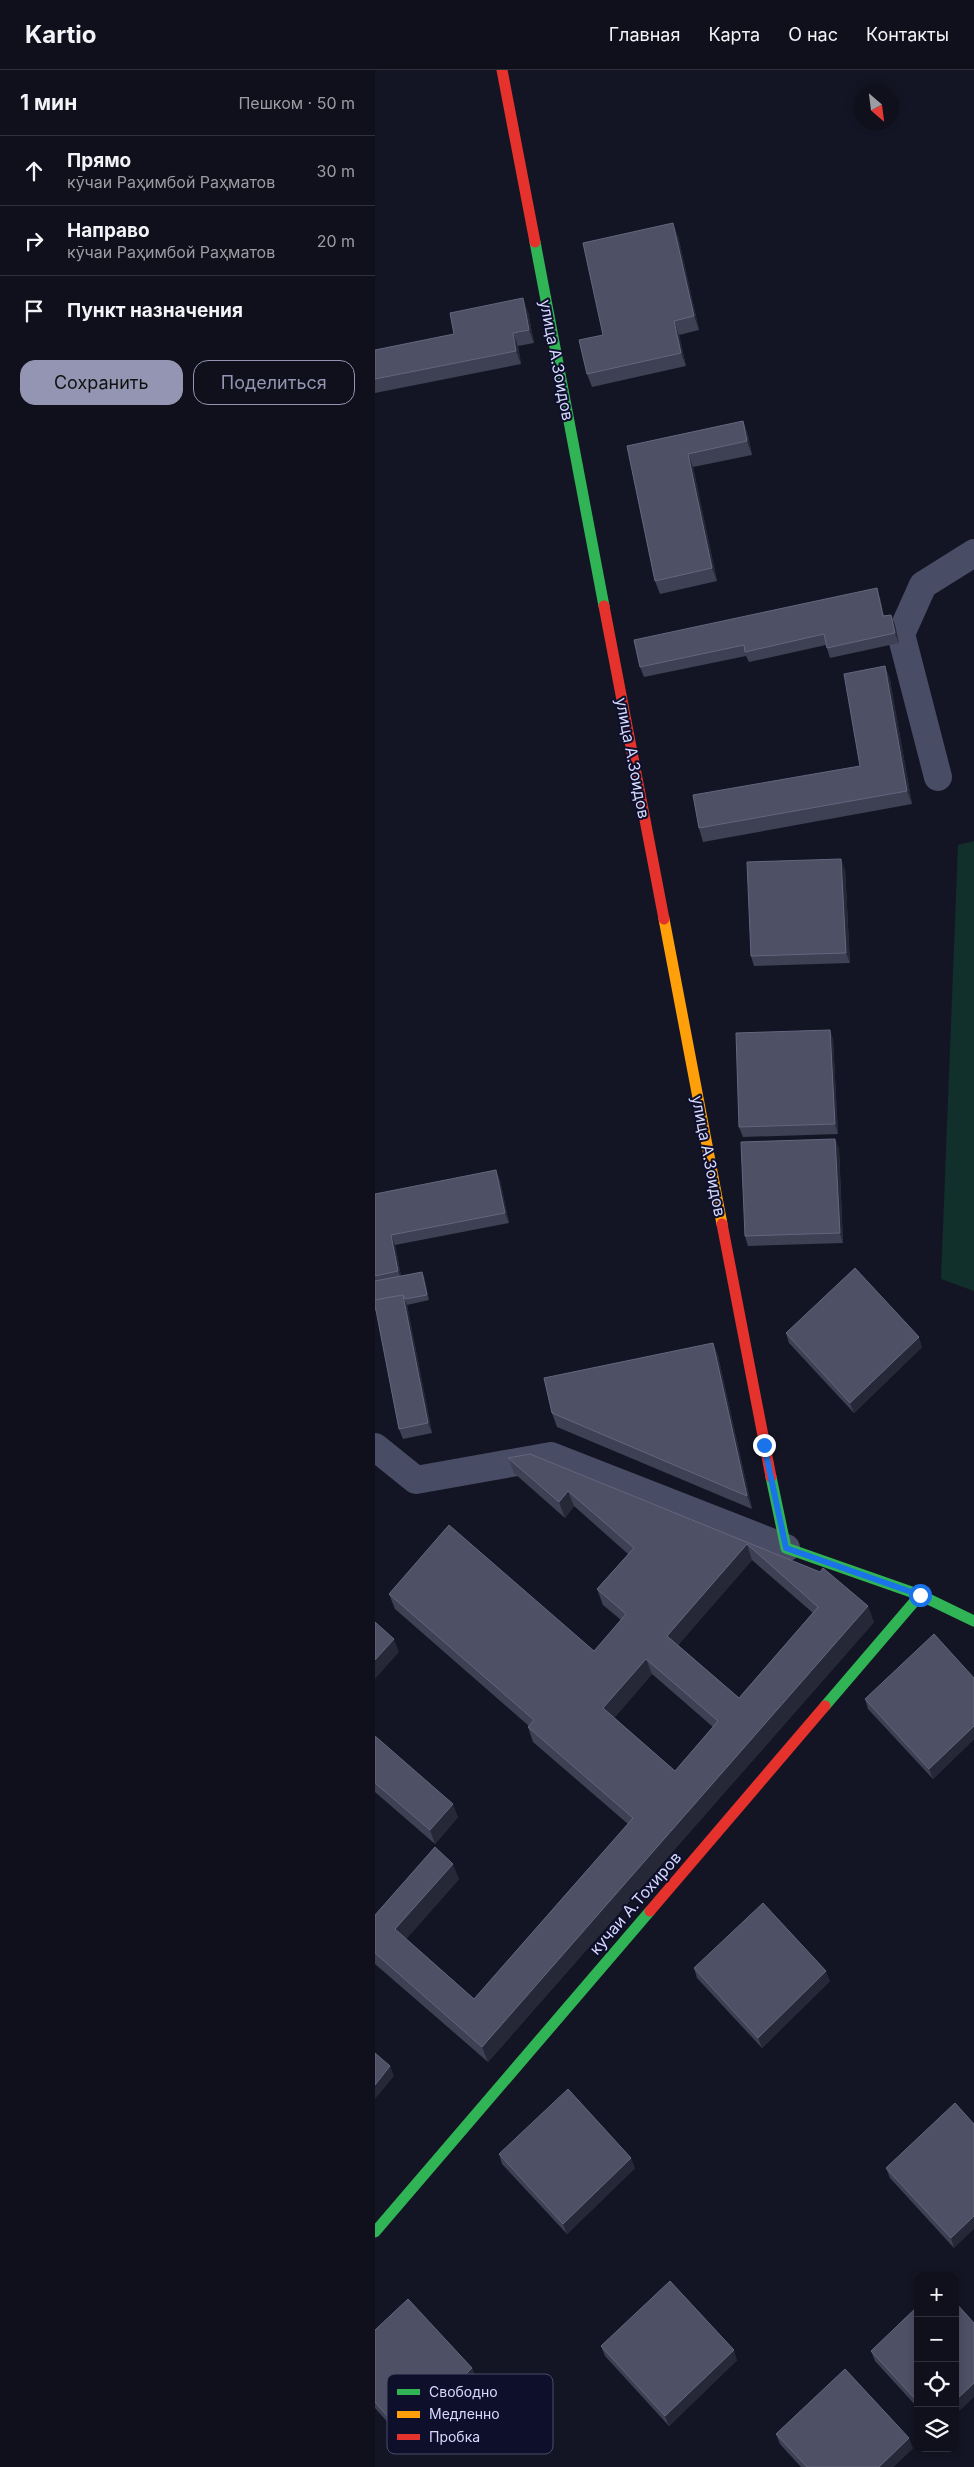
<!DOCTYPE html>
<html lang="ru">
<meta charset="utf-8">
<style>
body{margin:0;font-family:Inter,sans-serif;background:#1d1e28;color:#f1f3f6}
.controls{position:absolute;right:15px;bottom:15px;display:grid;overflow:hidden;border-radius:10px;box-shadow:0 2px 8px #0003}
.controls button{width:45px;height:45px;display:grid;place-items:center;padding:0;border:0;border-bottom:1px solid #2f303a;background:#0f101b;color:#f1f3f6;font:25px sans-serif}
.compass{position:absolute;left:479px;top:15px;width:45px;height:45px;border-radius:50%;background:#0f101b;box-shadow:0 2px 8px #0003;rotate:152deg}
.stop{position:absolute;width:15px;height:15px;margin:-11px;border:4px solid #1a73e8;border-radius:50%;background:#fff}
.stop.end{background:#1a73e8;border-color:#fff;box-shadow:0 1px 5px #0008}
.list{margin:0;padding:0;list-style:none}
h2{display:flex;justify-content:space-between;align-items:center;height:65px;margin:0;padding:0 20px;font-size:21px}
h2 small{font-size:16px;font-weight:400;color:#9b9da3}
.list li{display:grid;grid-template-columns:32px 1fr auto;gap:15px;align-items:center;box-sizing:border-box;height:70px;padding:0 20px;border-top:1px solid #2f303a}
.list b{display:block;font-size:19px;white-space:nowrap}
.list p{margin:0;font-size:16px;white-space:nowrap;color:#9b9da3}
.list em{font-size:16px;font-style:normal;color:#9b9da3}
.actions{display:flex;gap:10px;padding:15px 20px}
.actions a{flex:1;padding:11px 0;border:1px solid #9395b2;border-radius:15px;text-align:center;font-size:18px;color:#9395b2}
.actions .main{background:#9395b2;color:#111}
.icon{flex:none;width:28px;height:28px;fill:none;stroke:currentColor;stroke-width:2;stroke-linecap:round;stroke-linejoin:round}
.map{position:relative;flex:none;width:599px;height:2397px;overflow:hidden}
header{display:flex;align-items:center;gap:30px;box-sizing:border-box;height:70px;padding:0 25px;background:#0f101b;border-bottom:1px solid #2f303a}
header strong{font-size:24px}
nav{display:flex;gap:28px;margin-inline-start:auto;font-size:18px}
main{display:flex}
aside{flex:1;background:#0f101b}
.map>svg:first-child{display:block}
.green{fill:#11302b}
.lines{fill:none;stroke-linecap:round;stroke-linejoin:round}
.street{stroke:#494c65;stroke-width:28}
.fast{stroke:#30b455;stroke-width:11}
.slow{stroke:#ff9f0a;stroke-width:11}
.jam{stroke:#e5322d;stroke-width:11}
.wall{fill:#3e4053;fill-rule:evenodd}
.shaded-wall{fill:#262838}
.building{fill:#4e5065;stroke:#64667e;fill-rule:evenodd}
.route{stroke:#1a73e8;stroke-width:6}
.labels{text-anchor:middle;stroke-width:4;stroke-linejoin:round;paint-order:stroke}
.street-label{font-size:16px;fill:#d7daff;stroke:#0e0f2a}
.key{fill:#0e0f2a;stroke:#4a4c6a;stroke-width:1}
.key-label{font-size:14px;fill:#d7daff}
</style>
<header>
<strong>Kartio</strong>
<nav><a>Главная</a><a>Карта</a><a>О нас</a><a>Контакты</a></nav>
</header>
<main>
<aside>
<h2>1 мин<small>Пешком · 50 m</small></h2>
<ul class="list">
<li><svg class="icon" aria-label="ahead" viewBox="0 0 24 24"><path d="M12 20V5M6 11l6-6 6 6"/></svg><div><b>Прямо</b><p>кӯчаи Раҳимбой Раҳматов</p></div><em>30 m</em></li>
<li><svg class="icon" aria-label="right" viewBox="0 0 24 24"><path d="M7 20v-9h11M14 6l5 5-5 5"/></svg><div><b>Направо</b><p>кӯчаи Раҳимбой Раҳматов</p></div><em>20 m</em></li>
<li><svg class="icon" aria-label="arrive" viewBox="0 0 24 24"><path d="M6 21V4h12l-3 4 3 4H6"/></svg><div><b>Пункт назначения</b></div></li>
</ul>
<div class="actions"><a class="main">Сохранить</a><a>Поделиться</a></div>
</aside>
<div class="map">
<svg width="599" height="2397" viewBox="0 0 599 2397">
<rect width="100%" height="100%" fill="#141524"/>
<!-- green -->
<path class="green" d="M599,771V1221L566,1209L583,775Z"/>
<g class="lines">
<!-- street -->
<g class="street">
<path d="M563,707L526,564L548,515L599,483"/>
<path d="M0,1377L41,1410L176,1386L411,1478"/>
</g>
<!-- fast -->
<g class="fast">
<path d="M160,172L229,536"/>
<path d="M396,1407L411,1478L545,1525L599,1551"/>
<path d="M450,1636L545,1525"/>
<path d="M0,2162L275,1841"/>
</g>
<!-- slow -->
<path class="slow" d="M289,849L347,1154"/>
<!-- jam -->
<g class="jam">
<path d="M127,0L160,172"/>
<path d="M229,536L289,849"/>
<path d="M347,1154L396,1407"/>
<path d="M275,1841L450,1636"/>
</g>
</g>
<!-- wall -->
<g class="wall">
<path d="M303,166L324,260L304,265L311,296L217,317L212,304L228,265Z"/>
<path d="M153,242L159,273L143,276L146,294L0,323V280L79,264Z"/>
<path d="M368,351L373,365L377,385L318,397L342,511L285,524L280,511L252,376Z"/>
<path d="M505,528L509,546L516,545L520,555L524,573L455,588L451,575L374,592L371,586L269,607L265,597Z"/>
<path d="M510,596L515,610L537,734L328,772L324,758L485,696Z"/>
<path d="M470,799L475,893L379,896L376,886Z"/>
<path d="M455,960L458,970L463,1064L368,1067L364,1057Z"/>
<path d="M460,1069L464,1079L468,1173L373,1176L370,1166Z"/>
<path d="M125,1110L134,1153L20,1175L26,1206L47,1202L49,1207L54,1230L32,1235L57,1363L28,1369L24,1359L1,1241H0V1124Z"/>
<path d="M411,1263L547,1277L479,1343L414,1273Z"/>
<path d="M338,1273L343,1286L377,1439L182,1357L177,1343Z"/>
<path d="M133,1388L445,1502L499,1552L113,1992L0,1894V1845L84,1809L31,1869L99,1929L253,1754L158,1672L153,1657L154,1656L20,1539L14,1524L219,1581L246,1550L228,1535L222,1519L253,1484L199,1436L190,1448L139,1403ZM377,1490L438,1543L364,1628L303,1575ZM277,1604L338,1657L300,1701L239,1648Z"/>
<path d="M599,1608V1669L558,1709L493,1639L490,1629Z"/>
<path d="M0,1666L83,1747L60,1774L0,1722Z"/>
<path d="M319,1898L455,1911L387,1978L322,1908Z"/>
<path d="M599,2054L579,2178L515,2108L511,2098Z"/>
<path d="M124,2084L260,2098L192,2164L127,2094Z"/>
<path d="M543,2236V2338L500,2291L496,2281Z"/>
<path d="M0,2260L97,2298L101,2308L32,2374L0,2338Z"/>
<path d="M226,2276L362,2290L294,2356L230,2286Z"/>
<path d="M401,2364L538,2378L518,2397H426L405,2374Z"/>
</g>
<!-- shaded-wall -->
<g class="shaded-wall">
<path d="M298,153L303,166L324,260L319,246Z"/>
<path d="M148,228L153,242L159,273L154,260Z"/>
<path d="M299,251L304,265L311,296L306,283Z"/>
<path d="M138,263L143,276L146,294L141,281Z"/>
<path d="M368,351L373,365L377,385L372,371Z"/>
<path d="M313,384L318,397L342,511L337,498Z"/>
<path d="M502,518L505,528L511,556L508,546Z"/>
<path d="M516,545L520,555L524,573L520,563Z"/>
<path d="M510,596L515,610L537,734L532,721Z"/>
<path d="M466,789L470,799L475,893L471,883Z"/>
<path d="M455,960L458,970L463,1064L460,1054Z"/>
<path d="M460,1069L464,1079L468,1173L465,1163Z"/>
<path d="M121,1100L125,1110L134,1153L130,1143Z"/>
<path d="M16,1165L20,1175L27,1211L23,1201Z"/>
<path d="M47,1202L49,1207L54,1230L52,1225Z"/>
<path d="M28,1225L32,1235L57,1363L53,1353Z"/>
<path d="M544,1267L547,1277L479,1343L475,1333Z"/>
<path d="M338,1273L343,1286L377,1439L372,1426Z"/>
<path d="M193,1421L199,1436L190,1448L184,1432Z"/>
<path d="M372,1474L377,1490L298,1581L292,1566Z"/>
<path d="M493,1536L499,1552L113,1992L107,1977Z"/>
<path d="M19,1569L24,1582L0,1609V1590Z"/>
<path d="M271,1589L277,1604L234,1654L228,1638Z"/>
<path d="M599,1656V1669L558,1709L554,1699Z"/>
<path d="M78,1734L83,1747L60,1774L55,1760Z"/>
<path d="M78,1794L84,1809L26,1875L20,1859Z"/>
<path d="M451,1901L455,1911L387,1978L383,1968Z"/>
<path d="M15,1996L19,2006L0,2029V2015Z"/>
<path d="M256,2088L260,2098L192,2164L188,2154Z"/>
<path d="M599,2146V2159L579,2178L576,2168Z"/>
<path d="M359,2280L362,2290L294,2356L290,2346Z"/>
<path d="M97,2298L101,2308L32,2374L28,2364Z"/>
<path d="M599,2313V2327L580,2345V2331Z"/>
<path d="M534,2368L538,2378L518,2397H504Z"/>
</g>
<!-- building -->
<g class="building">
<path d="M298,153L319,246L299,251L306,283L212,304L204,270L228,265L208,173Z"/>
<path d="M148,228L154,260L138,263L141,281L0,309V280L79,264L75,243Z"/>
<path d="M368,351L372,371L313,384L337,498L280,511L252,376Z"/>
<path d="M502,518L508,546L516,545L520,563L452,578L449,564L370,582L369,575L265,597L259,570Z"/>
<path d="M510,596L532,721L324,758L318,725L485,696L469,604Z"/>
<path d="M466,789L471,883L376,886L372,792Z"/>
<path d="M455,960L460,1054L364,1057L361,963Z"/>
<path d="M460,1069L465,1163L370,1166L366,1072Z"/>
<path d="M121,1100L130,1143L16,1165L23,1201L0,1206V1124Z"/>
<path d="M480,1198L544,1267L475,1333L411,1263Z"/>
<path d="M47,1202L52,1225L30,1229L28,1225L0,1230V1211Z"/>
<path d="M28,1225L53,1353L24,1359L0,1235V1230Z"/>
<path d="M338,1273L372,1426L177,1343L169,1308Z"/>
<path d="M155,1384L445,1502L448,1498L493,1536L107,1977L0,1883V1845L60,1777L78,1794L20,1859L99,1929L258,1748L153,1657L159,1650L14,1524L74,1455L219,1581L251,1544L222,1519L259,1478L193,1421L184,1432L133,1388ZM372,1474L443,1537L364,1628L292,1566ZM271,1589L343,1651L300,1701L228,1638Z"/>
<path d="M0,1552L19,1569L0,1590Z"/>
<path d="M559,1564L599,1608V1656L554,1699L490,1629Z"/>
<path d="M0,1666L78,1734L55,1760L0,1713Z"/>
<path d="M388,1833L451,1901L383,1968L319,1898Z"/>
<path d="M0,1983L15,1996L0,2015Z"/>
<path d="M193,2019L256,2088L188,2154L124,2084Z"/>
<path d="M580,2033L599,2054V2146L576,2168L511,2098Z"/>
<path d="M295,2211L359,2280L290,2346L226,2276Z"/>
<path d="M33,2229L97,2298L28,2364L0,2332V2260Z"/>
<path d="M580,2232L599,2253V2313L580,2331Z"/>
<path d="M543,2236V2332L496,2281Z"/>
<path d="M470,2299L534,2368L504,2397H432L401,2364Z"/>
</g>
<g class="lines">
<!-- route -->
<path class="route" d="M389,1375L411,1478L545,1525"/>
</g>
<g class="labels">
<!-- street labels -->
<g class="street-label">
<text transform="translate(182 290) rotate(79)" y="6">улица А.Зоидов</text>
<text transform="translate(258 688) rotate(79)" y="6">улица А.Зоидов</text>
<text transform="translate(334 1086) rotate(79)" y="6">улица А.Зоидов</text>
<text transform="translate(260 1833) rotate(-49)" y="6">кучаи А.Тохиров</text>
</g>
</g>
<!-- legend -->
<rect x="12" y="2304" width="166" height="80" rx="8" class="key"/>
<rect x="22" y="2319" width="23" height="6" fill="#30b455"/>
<rect x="22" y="2341" width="23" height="7" fill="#ff9f0a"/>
<rect x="22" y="2364" width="23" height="6" fill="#e5322d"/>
<g class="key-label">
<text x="54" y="2327">Свободно</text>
<text x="54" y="2349">Медленно</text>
<text x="54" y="2372">Пробка</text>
</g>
</svg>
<div class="controls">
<button>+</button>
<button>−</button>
<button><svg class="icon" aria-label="locate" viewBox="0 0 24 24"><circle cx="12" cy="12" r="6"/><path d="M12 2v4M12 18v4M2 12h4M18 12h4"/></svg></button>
<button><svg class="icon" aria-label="layers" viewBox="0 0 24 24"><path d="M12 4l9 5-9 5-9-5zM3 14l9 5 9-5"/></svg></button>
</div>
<svg class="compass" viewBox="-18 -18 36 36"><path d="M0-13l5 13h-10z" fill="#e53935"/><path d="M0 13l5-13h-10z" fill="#9b9da3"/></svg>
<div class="stop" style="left:545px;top:1525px"></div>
<div class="stop end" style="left:389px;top:1375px"></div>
</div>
</main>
